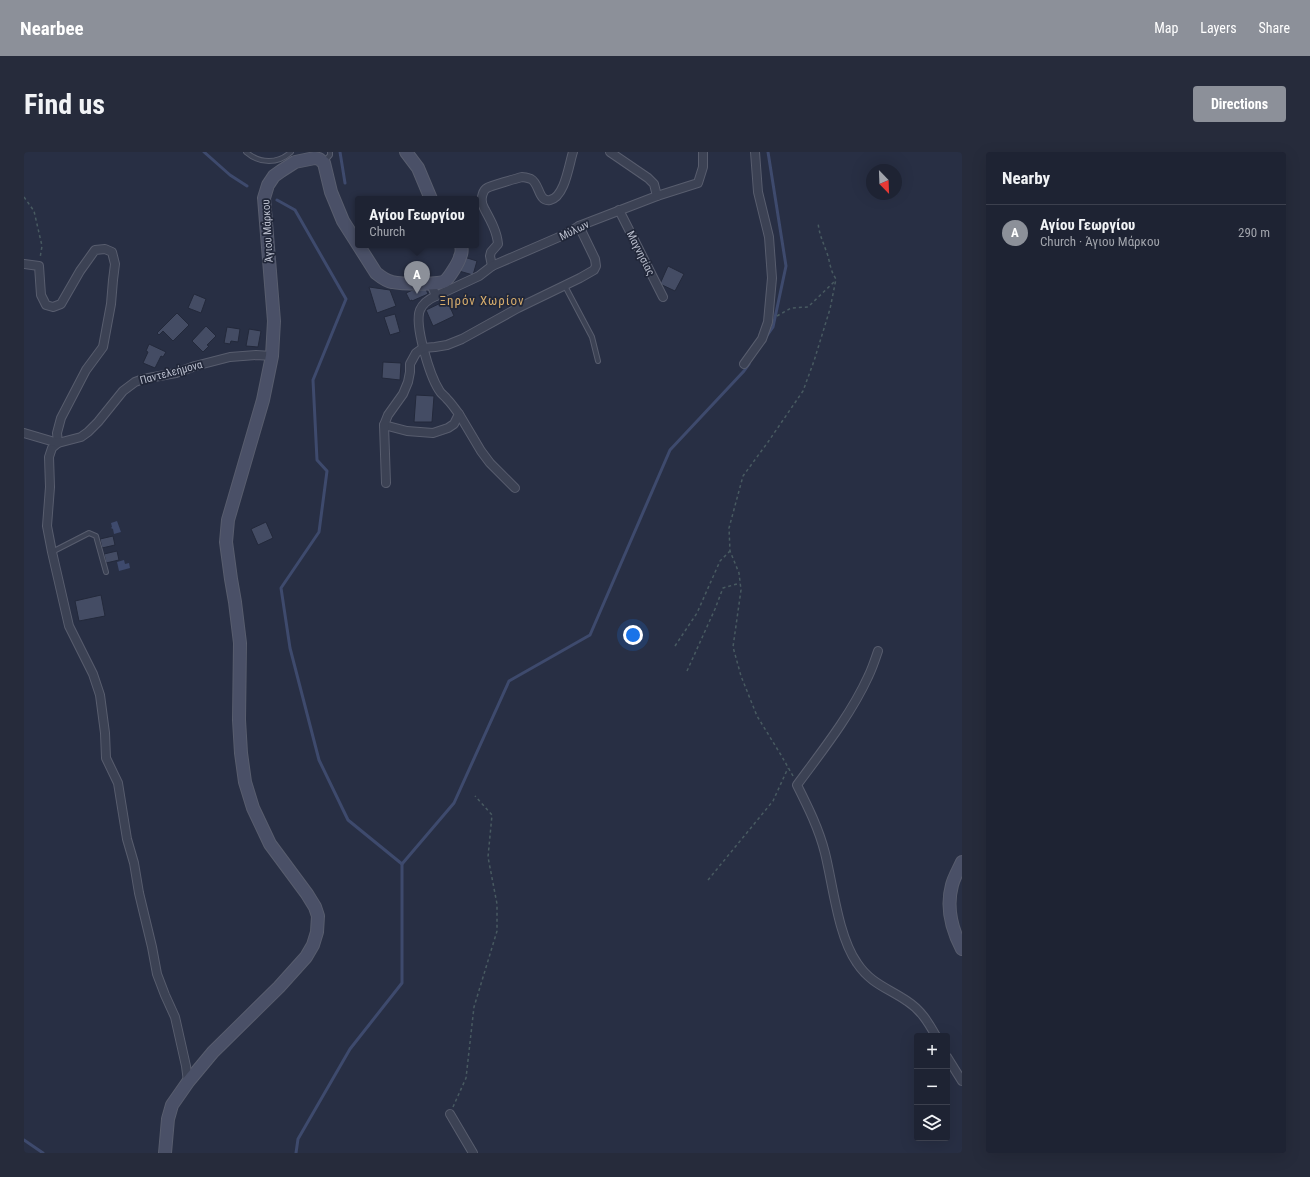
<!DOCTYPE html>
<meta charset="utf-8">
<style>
body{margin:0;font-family:"Roboto Condensed",sans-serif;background:#262b3b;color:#f1f3f6}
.controls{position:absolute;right:12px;bottom:12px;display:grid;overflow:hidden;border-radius:4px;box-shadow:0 4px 16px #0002}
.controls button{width:36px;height:36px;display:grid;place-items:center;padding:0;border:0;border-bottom:1px solid #3c404e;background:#1e2333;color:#f1f3f6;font:20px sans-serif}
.compass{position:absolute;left:842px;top:12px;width:36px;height:36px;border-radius:50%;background:#1e2333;box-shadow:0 4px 16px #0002;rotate:157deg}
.you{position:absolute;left:609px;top:483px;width:14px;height:14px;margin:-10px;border:3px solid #fff;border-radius:50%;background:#1a73e8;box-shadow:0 0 0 6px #1a73e833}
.badge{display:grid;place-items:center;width:26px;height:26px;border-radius:50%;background:#8c9099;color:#fff;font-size:13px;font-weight:700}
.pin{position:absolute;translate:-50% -33px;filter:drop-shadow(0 1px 2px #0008)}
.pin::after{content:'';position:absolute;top:21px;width:14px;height:12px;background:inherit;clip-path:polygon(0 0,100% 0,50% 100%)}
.popup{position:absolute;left:331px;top:44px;width:124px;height:52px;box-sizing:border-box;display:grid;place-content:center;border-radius:4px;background:#1e2333;filter:drop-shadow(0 1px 3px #0005);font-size:13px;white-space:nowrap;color:#a1a4ac}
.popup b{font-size:15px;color:#f1f3f6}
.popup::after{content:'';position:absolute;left:50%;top:100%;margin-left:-8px;border:8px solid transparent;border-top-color:#1e2333}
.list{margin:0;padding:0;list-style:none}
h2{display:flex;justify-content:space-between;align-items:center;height:52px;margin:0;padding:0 16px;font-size:17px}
h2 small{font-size:13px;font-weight:400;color:#a1a4ac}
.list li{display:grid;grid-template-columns:26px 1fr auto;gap:12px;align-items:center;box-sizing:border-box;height:56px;padding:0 16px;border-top:1px solid #3c404e}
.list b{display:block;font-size:15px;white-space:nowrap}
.list p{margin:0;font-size:13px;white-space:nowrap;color:#a1a4ac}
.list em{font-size:13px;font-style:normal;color:#a1a4ac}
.icon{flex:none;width:22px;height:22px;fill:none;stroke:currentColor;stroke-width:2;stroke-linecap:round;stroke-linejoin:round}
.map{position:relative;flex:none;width:938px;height:1001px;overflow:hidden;border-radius:4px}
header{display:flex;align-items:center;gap:24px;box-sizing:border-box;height:56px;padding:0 20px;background:#8c9099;color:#fff}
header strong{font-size:19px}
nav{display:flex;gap:22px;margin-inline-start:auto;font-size:14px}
.intro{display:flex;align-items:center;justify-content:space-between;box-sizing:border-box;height:96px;padding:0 24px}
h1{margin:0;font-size:28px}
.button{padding:10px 18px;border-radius:4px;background:#8c9099;color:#fff;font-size:14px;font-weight:700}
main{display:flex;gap:24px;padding:0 24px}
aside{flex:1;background:#1e2333;border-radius:4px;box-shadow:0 4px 16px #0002}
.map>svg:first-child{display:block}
.water{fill:#3e4a6d}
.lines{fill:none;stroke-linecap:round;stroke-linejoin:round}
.stream{stroke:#3e4a6d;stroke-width:3}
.building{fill:#444c64;stroke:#23293b}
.lane-casing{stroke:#585d6e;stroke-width:6}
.street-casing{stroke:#585d6e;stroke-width:10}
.secondary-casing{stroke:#585d6e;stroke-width:14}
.path{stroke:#485a61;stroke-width:1.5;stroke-dasharray:3 3;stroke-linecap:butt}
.lane{stroke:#3c4254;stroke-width:4}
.street{stroke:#3c4254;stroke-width:8}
.secondary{stroke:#4a5067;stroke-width:12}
.labels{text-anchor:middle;stroke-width:3.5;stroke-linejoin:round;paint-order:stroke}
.street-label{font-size:11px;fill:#babecd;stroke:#212739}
.quarter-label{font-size:13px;letter-spacing:1px;fill:#d6ac6c;stroke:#212739}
</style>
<header>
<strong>Nearbee</strong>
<nav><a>Map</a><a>Layers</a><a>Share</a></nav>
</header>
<div class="intro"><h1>Find us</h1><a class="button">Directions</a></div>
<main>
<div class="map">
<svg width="938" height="1001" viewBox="0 0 938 1001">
<rect width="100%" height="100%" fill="#282f44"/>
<!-- water -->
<g class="water">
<path d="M93,369L97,380L90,382L89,377L87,376L88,375L87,371Z"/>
<path d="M100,408L101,412L105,411L106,416L95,419L93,410Z"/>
</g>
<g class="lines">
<!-- stream -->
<g class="stream">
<path d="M180,0L206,23L223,34"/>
<path d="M316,0L321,31"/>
<path d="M253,48L271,58L322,147L289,228L293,308L303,319L295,380L257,436L266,496L295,608L324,668L378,712"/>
<path d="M742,185L749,175L762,114L744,0"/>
<path d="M0,988L19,1001"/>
<path d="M272,1001L274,987L326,897L378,831V712L430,651L485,529L566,483L646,298L720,219L725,212"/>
</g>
</g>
<!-- building -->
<g class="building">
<path d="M440,105L453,109L449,123L435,119Z"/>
<path d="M644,114L660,122L651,139L636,132Z"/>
<path d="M400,133L404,142L388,149V148L386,149L382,141Z"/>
<path d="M345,135L366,138L372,154L353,161Z"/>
<path d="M170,142L182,147L177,161L164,156Z"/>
<path d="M423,148L430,164L409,174L402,158Z"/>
<path d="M153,161L165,173L149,189L139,179L135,183L133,181Z"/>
<path d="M371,162L376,180L366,183L360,165Z"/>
<path d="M182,174L192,184L183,193L185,194L179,200L168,189Z"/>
<path d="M203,175L216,177L214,190L207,189L206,192L200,191Z"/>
<path d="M225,177L237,179L234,195L222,194Z"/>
<path d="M125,192L142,200L139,205L137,204L131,216L119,211L124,200L122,199Z"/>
<path d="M359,210L377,211L376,228L358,226Z"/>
<path d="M392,243L410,244L408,270H390Z"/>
<path d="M242,370L249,386L234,393L227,377Z"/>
<path d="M89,384L91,393L78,396L76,387Z"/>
<path d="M93,399L95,408L82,411L80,402Z"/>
<path d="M77,443L81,464L55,469L51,449Z"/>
</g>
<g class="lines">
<!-- lane casing -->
<g class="lane-casing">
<g id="lane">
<path d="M222,0C236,12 254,12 267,0"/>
<path d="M301,9L306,3V0"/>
<path d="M541,134L568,185L574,209"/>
<path d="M28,400L65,381L72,384L82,420"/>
</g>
</g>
<!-- street casing -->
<g class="street-casing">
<g id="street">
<path d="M586,0L624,26L630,32L633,44"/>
<path d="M595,58L639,145"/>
<path d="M0,112L15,114L17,143L22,153L29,155L37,152L56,119L71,98L81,97L88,100L91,112L89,128L87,152L79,195L62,218L37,266L33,281L34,291L28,296L25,305L26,335L23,374L28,400L45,474L69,522L76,543L81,581L82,606L94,631L103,687L110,711L115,741L128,795L133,822L141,843L151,865L162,914L164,930"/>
<path d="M468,114L466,104L467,100L474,92C473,80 467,69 461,58C460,56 458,52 458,50C457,46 459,38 463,36C466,34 494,26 498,25C501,25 504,26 507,27C516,32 514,50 526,48C541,45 545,12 549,0"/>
<path d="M407,132L412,144L455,124L468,114L542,82L555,74L633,44L674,31L679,15V0"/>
<path d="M720,212L738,187L744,170L748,126L745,85L734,40L731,0"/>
<path d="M435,262L457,299L466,311L491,336"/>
<path d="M360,273L383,279L409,281L424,276L430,272L435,262C431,257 428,252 423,247C421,244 417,242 415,238C406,224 390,173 396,158C399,151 405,147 412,144"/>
<path d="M0,281L34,291L57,285L64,280L74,270L99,239L111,230L119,227L152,221L171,214L206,205L232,203L248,204"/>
<path d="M362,331L360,273L364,263L379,242L384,230L386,220V212L392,201L399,196L411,195L423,193L438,187L494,156L556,126L570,118L572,114L571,107L555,74"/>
<path d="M854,499C851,508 848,517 844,525C826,564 798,599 773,633C784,655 795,677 801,701C809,733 814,784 833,811C847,832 864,836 883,849C897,858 904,870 912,884"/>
<path d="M923,905L938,929"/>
<path d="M426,962L449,1001"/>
</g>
</g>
<!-- secondary casing -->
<g class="secondary-casing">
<g id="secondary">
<path d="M382,0L394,16L407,47"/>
<path d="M938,710C935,717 930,725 928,733C922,755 928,778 938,797"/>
<path d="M141,1001L144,967L148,953L164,930L189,900L255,835L282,805L289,793L293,780L294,764L291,755L283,742L246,692L229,656L221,630L217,601L215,568L216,491L211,450L207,427L202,390L204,368L239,248L248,204L250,169L240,46L244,33L250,24L257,19L271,10L291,6L295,7L300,11L307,40L319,69L352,121C357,125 362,129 368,130C377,132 414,133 421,129C425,126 435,110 436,105C438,101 438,97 437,93"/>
</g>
</g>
<!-- path -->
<g class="path">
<path d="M0,45L10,59L18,94L16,106"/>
<path d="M753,164L767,156L784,155L812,128"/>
<path d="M651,494L673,461L696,409L706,399"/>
<path d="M663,519L691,457L699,436L716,431"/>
<path d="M769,624L757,603L733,564L717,524L709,495L717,438L715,421L706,399L705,376L719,324L744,290L779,239L790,209L806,157L812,127C807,120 806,112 804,104C800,92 795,83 794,70"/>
<path d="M684,728L749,649L764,616"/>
<path d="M429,955L442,926L450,855L473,779V752L464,705L468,663L451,644"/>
</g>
<!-- lane -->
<use href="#lane" class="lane"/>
<!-- street -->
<use href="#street" class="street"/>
<!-- secondary -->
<use href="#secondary" class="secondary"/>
</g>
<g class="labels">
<!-- street labels -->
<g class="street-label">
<text transform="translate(550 78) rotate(-26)" y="4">Μύλων</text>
<text transform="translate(243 79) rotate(-93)" y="4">Άγιου Μάρκου</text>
<text transform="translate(617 101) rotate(63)" y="4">Μαγνησίας</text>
<text transform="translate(147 220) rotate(-15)" y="4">Παντελεήμονα</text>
</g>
<!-- quarter labels -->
<g class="quarter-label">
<text x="458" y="153">Ξηρόν Χωρίον</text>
</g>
</g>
</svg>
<div class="controls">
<button>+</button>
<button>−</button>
<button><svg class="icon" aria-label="layers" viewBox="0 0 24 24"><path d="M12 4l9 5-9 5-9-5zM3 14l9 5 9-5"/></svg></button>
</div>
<svg class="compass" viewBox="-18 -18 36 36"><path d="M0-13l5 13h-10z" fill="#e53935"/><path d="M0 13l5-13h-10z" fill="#a1a4ac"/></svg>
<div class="you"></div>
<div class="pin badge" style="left:393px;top:142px">A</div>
<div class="popup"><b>Αγίου Γεωργίου</b>Church</div>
</div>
<aside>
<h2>Nearby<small></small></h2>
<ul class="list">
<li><span class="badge">A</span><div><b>Αγίου Γεωργίου</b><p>Church · Άγιου Μάρκου</p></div><em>290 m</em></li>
</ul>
</aside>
</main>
